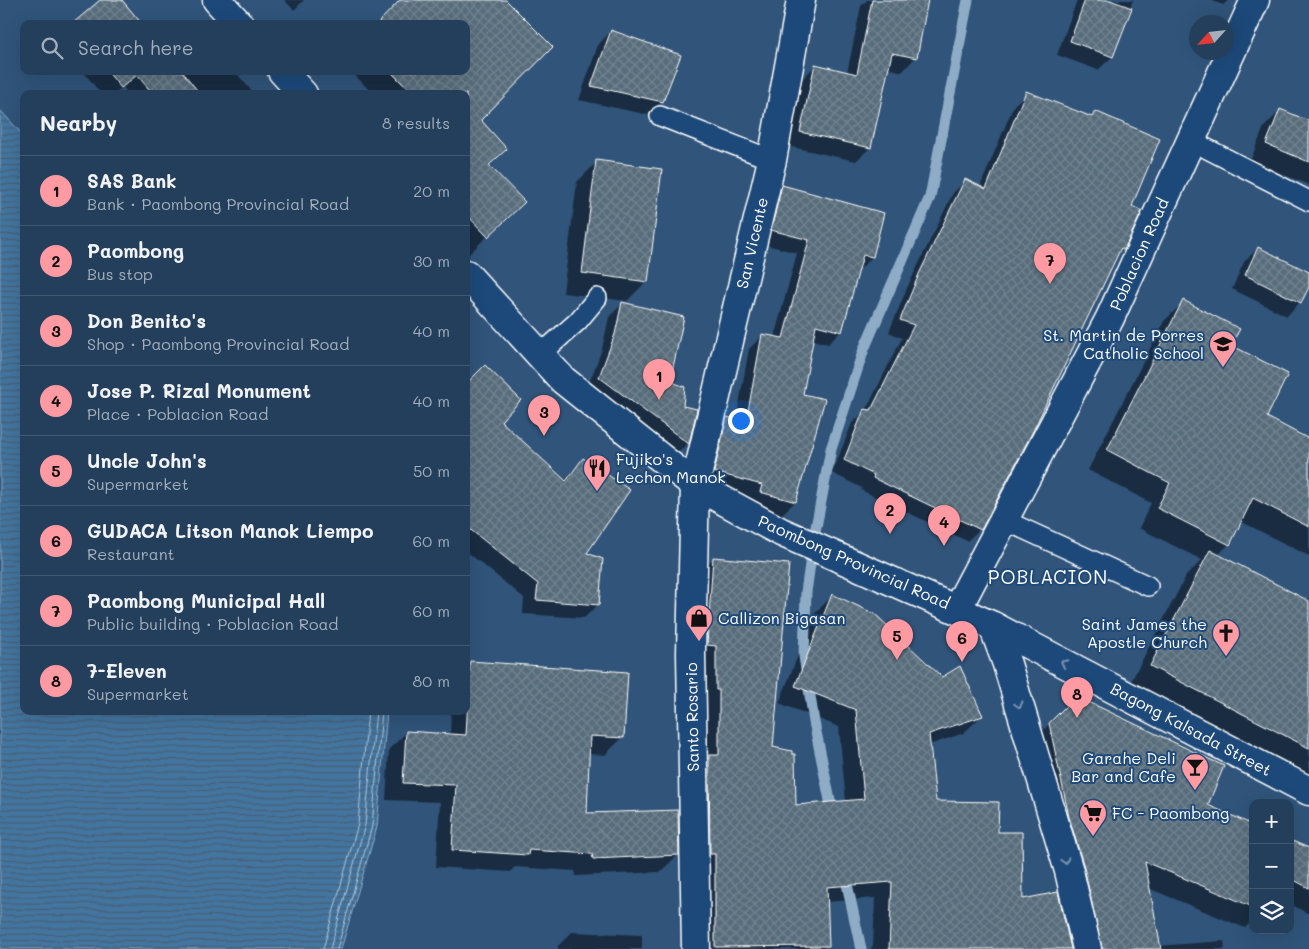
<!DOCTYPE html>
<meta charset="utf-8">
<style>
body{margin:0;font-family:Mali,sans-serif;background:#304a65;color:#f1f3f6}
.controls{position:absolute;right:15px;bottom:15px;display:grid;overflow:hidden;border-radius:10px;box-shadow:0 5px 20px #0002}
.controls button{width:45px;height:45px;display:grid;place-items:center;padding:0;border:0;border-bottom:1px solid #415872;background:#243f5c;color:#f1f3f6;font:25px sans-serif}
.compass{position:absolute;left:1189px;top:15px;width:45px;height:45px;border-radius:50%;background:#243f5c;box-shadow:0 5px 20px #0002;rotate:243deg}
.you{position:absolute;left:740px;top:420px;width:18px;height:18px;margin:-12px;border:4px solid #fff;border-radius:50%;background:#1a73e8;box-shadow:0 0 0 8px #1a73e833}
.badge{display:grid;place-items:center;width:32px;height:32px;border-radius:50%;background:#ff9aa2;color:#111;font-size:16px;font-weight:700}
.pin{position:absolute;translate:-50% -41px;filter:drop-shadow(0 1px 2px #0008)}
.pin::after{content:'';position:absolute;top:26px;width:18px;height:15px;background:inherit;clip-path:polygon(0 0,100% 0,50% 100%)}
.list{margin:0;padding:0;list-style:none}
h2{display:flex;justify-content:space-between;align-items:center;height:65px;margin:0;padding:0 20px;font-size:21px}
h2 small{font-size:16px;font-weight:400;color:#a3afbb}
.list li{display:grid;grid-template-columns:32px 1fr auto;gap:15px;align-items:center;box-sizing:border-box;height:70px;padding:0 20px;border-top:1px solid #415872}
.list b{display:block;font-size:19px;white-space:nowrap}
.list p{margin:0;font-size:16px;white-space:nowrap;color:#a3afbb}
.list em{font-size:16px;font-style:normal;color:#a3afbb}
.icon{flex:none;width:28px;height:28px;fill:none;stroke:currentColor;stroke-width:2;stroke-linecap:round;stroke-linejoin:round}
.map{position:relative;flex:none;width:1309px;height:949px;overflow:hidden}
.search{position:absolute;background:#243f5c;box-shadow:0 5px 20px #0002;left:20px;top:20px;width:450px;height:55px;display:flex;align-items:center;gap:12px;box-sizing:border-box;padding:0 18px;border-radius:10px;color:#a3afbb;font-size:19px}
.panel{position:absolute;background:#243f5c;box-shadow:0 5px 20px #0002;left:20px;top:90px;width:450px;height:625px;border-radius:10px}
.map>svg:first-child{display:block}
.water{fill:url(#water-rules);stroke:#8eacc6}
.shadow{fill:#0007}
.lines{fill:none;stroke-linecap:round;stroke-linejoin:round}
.shore{stroke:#b4c8d9;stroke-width:1}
.stream{stroke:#8eacc6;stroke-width:11}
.building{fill:url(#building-cross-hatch);stroke:#fff}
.service-casing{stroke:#fff;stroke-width:22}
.minor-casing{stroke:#fff;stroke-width:31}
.tertiary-casing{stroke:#fff;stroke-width:31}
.secondary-casing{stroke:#fff;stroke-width:31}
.service{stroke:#1f4a7a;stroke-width:19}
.minor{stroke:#1f4a7a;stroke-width:28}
.tertiary{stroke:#1f4a7a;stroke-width:28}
.secondary{stroke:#1f4a7a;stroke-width:28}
.oneway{stroke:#7992af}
.labels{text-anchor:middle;stroke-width:4;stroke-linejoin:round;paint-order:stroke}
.street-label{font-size:16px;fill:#fff;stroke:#1f4a7a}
.poi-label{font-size:16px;fill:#fff;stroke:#1f4a7a;text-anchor:end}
.quarter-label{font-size:19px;letter-spacing:1px;fill:#fff;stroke:#1f4a7a}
</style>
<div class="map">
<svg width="1309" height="949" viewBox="0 0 1309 949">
<defs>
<pattern id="water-rules" width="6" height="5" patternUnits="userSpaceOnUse" patternTransform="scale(1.25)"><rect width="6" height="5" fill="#4375a0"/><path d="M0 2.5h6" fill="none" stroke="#485e72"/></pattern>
<pattern id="building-cross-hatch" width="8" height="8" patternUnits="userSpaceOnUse" patternTransform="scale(1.25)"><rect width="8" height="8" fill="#596d7b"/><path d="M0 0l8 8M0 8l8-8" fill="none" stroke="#72838f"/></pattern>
</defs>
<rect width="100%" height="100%" fill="#30547a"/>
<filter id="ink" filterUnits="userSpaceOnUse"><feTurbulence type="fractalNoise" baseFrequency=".02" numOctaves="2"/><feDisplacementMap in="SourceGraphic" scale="10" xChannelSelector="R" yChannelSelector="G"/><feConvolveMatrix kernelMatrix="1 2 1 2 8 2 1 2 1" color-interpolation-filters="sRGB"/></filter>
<g filter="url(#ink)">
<!-- water -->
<path class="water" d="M0,110L24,136V711H387L377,827L341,949H0Z"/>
<!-- shadow -->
<g class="shadow">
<path d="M284,0H304L294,10Z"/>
<path d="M400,0H504L479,120L488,166L503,221L468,255L466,94H373L351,71H466V24Z"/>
<path d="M867,0H927L915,58L902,72L888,68L870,148L856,161L787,146L802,79L815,66L847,73L861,6Z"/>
<path d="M1077,0H1133L1112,57L1098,70L1057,55Z"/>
<path d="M1210,0H1229L1223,5Z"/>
<path d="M611,31L662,101L649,115L579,100L598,45Z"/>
<path d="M83,71H216L218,74L221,71H235L254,94H128L123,87L115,94H101Z"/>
<path d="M1027,93L1090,117L1095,112L1130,207L1123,249L1115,257L980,529L967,541L861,490L862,488L832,473L852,423L866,410L902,338L889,332L907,288L953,193L966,180L980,187L1014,105Z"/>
<path d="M1280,111L1309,123V185L1250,161L1264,127Z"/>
<path d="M597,162L647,281L627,301L563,293L577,182Z"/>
<path d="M782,186L872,257L859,270L841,331L828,344L812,340L802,395L823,400L795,502L781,515L748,505L750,498L702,485L715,431L728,418L736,420L749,349L762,336L774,338L797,253L759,243L769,200Z"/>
<path d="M1258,248L1309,273V284L1300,302L1287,316L1232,289L1244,262Z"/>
<path d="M1184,302L1230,346L1265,418L1309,440V556L1240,521L1229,544L1218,555L1309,602V786L1126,691L1186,576L1202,560L1139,528L1151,503L1088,470L1164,321Z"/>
<path d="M622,304L682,407L695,410L688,443L674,457L586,391L602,349L609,317Z"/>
<path d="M466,386L499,422L564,481L583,459L585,554L598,605L584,618L523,614L524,598L466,551Z"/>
<path d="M714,558L772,748L794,806L846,802L839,727L779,703L815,613L832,596L982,715L964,733L929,745L935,802L997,834L1022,901L1070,949H870L873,946L875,898L826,902L827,945L823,949H699L697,575Z"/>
<path d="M471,662L622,738L605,755L588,754L586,815L678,855L660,872L576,876L575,871L515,867L510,872L436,867L440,802L386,800L389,749L407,732L450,735L451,711H466V667Z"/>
<path d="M1076,698L1206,806L1253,826V920L1245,928L1148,888L1156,946L1224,941L1225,949H1082L1032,741Z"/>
<path d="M1290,842L1309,850V914L1290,904Z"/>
<path d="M572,932L642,935V949H558V946Z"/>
</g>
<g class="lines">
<!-- shore -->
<g class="shore">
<path d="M323,949L358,824L368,711"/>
<path d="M330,949L365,825L376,711"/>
<path d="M337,949L372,826L382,711"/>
</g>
<!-- stream -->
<g class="stream">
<path d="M833,815L814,722L804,656L806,592L813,543L831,449L864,349L930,197L968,0"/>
<path d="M844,870L861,949"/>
</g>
</g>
<!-- building -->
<g class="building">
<path d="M100,0H122L142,24H72Z"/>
<path d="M400,0H506L553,47L481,120L507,149L489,165L525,202L488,237L466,214V94H413L390,71H466V24H377Z"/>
<path d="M872,0H928L917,58L892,53L871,148L800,132L815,64L857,74Z"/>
<path d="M1085,0H1110L1132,8L1113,57L1070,41Z"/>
<path d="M611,30L681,55L663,102L591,86Z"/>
<path d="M107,71H182L200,94H153L137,75L121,88Z"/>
<path d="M1026,91L1092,117L1095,111L1160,139L1132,206L1142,211L1124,250L1121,248L1034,429L981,530L873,478L874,475L844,460L864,409L871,410L914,325L900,320L919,274L965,179L986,189Z"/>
<path d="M1280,109L1309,121V162L1266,144Z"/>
<path d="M596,160L662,169L648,282L582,273Z"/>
<path d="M782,185L884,213L873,257L863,255L842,332L816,325L803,394L825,399L796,502L760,492L762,485L714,472L727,417L746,422L762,334L783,338L809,240L771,230Z"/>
<path d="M1258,247L1309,272V287L1301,303L1245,275Z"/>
<path d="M1183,300L1240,329L1231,345L1288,374L1267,417L1309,439V527L1253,498L1230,545L1157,508L1170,483L1107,450Z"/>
<path d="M622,302L684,317L670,381L685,387L683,406L697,409L689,444L599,377L615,334Z"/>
<path d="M485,365L521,400L501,421L566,481L583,458L630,490L587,553L603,559L599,605L536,600L538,584L466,526V384Z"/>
<path d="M1210,550L1309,601V748L1150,666Z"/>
<path d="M713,557L789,564L773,747L792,751V754H795L796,805L864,799L856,710L795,686L832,594L875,614L942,677L960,666L983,716L929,734L936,801L999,802L998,832H1022L1023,899L1058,892L1071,949H889L892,882L827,887L829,946L715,947V854H710L709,755H719V690H716V646L707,645Z"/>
<path d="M470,661L628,672L624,738L590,736L587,813L678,810L679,855L593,859L592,854L529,850L528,855L452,850L456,785L403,783L406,731L466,735Z"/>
<path d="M1076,696L1224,766L1208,805L1253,825V907L1145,862L1161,949H1102L1084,867L1069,817L1049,723Z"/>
<path d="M1290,840L1309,848V888L1290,878Z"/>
</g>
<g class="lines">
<!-- service casing -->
<g class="service-casing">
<g id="service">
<path d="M660,116L772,160"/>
<path d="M1190,140L1309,201"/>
<path d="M540,355L578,321L597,298"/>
<path d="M1004,520L1148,586"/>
</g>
</g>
<!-- minor casing -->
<g class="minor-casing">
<path id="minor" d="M696,949L691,653L695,485L772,160L801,0"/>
</g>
<!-- tertiary casing -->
<g class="tertiary-casing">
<path id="tertiary" d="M957,609L1110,318L1255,0"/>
</g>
<!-- secondary casing -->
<g class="secondary-casing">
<g id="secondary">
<path d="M217,0L239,24"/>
<path d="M282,71L303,94"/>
<path d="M466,274L563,380L695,485L781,532L993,626L1309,791"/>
<path d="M993,626L1007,664L1069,871L1087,949"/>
</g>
</g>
<!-- service -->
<use href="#service" class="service"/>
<!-- minor -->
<use href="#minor" class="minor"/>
<!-- tertiary -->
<use href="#tertiary" class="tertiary"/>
<!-- secondary -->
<use href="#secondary" class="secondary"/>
</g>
<!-- one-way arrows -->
<defs><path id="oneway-chevron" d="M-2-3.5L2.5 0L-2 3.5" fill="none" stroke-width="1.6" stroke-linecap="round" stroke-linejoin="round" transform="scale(1.25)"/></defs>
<g class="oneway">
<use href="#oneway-chevron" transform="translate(1064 663) rotate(-152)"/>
<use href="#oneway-chevron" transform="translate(1019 705) rotate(74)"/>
<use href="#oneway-chevron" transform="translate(1065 861) rotate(74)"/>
</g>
</g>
<!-- icons -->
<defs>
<g id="school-pin" transform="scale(1.4375)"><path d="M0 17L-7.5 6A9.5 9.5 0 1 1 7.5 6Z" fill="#ff9aa2" stroke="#1f4a7a"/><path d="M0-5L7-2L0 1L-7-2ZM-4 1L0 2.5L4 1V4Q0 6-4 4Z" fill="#111"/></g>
<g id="restaurant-pin" transform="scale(1.4375)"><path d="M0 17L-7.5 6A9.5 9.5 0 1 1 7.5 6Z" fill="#ff9aa2" stroke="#1f4a7a"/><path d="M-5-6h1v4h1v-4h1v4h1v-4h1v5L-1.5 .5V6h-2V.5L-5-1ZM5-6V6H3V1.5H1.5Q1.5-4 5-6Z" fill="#111"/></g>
<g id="shop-pin" transform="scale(1.4375)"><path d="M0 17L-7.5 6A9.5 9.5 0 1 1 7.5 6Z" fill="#ff9aa2" stroke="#1f4a7a"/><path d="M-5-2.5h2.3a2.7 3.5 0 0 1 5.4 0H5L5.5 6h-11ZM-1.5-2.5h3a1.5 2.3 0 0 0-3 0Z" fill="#111"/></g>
<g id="church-pin" transform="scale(1.4375)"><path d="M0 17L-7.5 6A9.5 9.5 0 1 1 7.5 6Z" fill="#ff9aa2" stroke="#1f4a7a"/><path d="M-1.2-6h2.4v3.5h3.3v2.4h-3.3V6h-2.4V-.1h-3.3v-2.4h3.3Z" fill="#111"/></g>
<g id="bar-pin" transform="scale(1.4375)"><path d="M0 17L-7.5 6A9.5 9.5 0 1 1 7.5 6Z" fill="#ff9aa2" stroke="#1f4a7a"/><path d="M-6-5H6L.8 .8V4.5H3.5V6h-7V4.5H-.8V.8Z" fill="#111"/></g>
<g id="supermarket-pin" transform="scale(1.4375)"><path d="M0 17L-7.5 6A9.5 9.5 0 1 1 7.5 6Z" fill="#ff9aa2" stroke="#1f4a7a"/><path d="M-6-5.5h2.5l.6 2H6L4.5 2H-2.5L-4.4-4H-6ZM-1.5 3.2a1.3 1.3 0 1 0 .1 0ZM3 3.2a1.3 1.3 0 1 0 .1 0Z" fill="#111"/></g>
</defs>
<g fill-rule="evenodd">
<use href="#school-pin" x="1223" y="344"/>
<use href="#restaurant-pin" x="597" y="468"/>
<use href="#shop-pin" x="699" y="618"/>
<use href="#church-pin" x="1226" y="633"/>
<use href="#bar-pin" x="1195" y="767"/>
<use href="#supermarket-pin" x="1093" y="813"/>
</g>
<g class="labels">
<!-- street labels -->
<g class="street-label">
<text transform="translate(752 243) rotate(-77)" y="6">San Vicente</text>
<text transform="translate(1139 254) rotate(-66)" y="6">Poblacion Road</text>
<text transform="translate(854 562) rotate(24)" y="6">Paombong Provincial Road</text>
<text transform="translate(692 717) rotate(-91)" y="6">Santo Rosario</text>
<text transform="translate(1191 729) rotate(28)" y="6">Bagong Kalsada Street</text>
</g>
<!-- poi labels -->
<g class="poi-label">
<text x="1204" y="341">St. Martin de Porres<tspan x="1204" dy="18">Catholic School</tspan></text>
<text x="616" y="465" text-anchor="start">Fujiko's<tspan x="616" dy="18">Lechon Manok</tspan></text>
<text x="718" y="624" text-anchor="start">Callizon Bigasan</text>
<text x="1207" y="630">Saint James the<tspan x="1207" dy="18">Apostle Church</tspan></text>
<text x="1176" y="764">Garahe Deli<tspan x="1176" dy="18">Bar and Cafe</tspan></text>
<text x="1112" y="819" text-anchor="start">FC - Paombong</text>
</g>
<!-- quarter labels -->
<g class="quarter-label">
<text x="1048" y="584">POBLACION</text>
</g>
</g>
</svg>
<div class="controls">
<button>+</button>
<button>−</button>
<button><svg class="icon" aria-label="layers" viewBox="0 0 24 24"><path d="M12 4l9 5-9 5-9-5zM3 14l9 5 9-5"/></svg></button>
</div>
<svg class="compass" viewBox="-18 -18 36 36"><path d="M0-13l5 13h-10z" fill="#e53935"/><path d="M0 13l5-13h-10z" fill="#a3afbb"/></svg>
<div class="you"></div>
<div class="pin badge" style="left:659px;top:400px">1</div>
<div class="pin badge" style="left:890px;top:534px">2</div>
<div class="pin badge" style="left:544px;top:436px">3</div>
<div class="pin badge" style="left:944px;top:546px">4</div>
<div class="pin badge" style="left:897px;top:660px">5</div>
<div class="pin badge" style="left:962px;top:662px">6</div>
<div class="pin badge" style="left:1050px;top:284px">7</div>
<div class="pin badge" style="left:1077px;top:718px">8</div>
<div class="search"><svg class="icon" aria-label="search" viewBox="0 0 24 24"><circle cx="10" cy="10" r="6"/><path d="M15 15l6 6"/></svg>Search here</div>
<section class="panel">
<h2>Nearby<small>8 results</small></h2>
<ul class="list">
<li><span class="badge">1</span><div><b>SAS Bank</b><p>Bank · Paombong Provincial Road</p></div><em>20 m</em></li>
<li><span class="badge">2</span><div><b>Paombong</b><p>Bus stop</p></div><em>30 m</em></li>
<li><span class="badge">3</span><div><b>Don Benito's</b><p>Shop · Paombong Provincial Road</p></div><em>40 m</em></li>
<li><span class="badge">4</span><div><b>Jose P. Rizal Monument</b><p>Place · Poblacion Road</p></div><em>40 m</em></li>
<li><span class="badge">5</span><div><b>Uncle John's</b><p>Supermarket</p></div><em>50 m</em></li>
<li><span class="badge">6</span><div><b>GUDACA Litson Manok Liempo</b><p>Restaurant</p></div><em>60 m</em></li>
<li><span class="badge">7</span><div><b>Paombong Municipal Hall</b><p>Public building · Poblacion Road</p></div><em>60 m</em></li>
<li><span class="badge">8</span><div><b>7-Eleven</b><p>Supermarket</p></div><em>80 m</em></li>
</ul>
</section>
</div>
